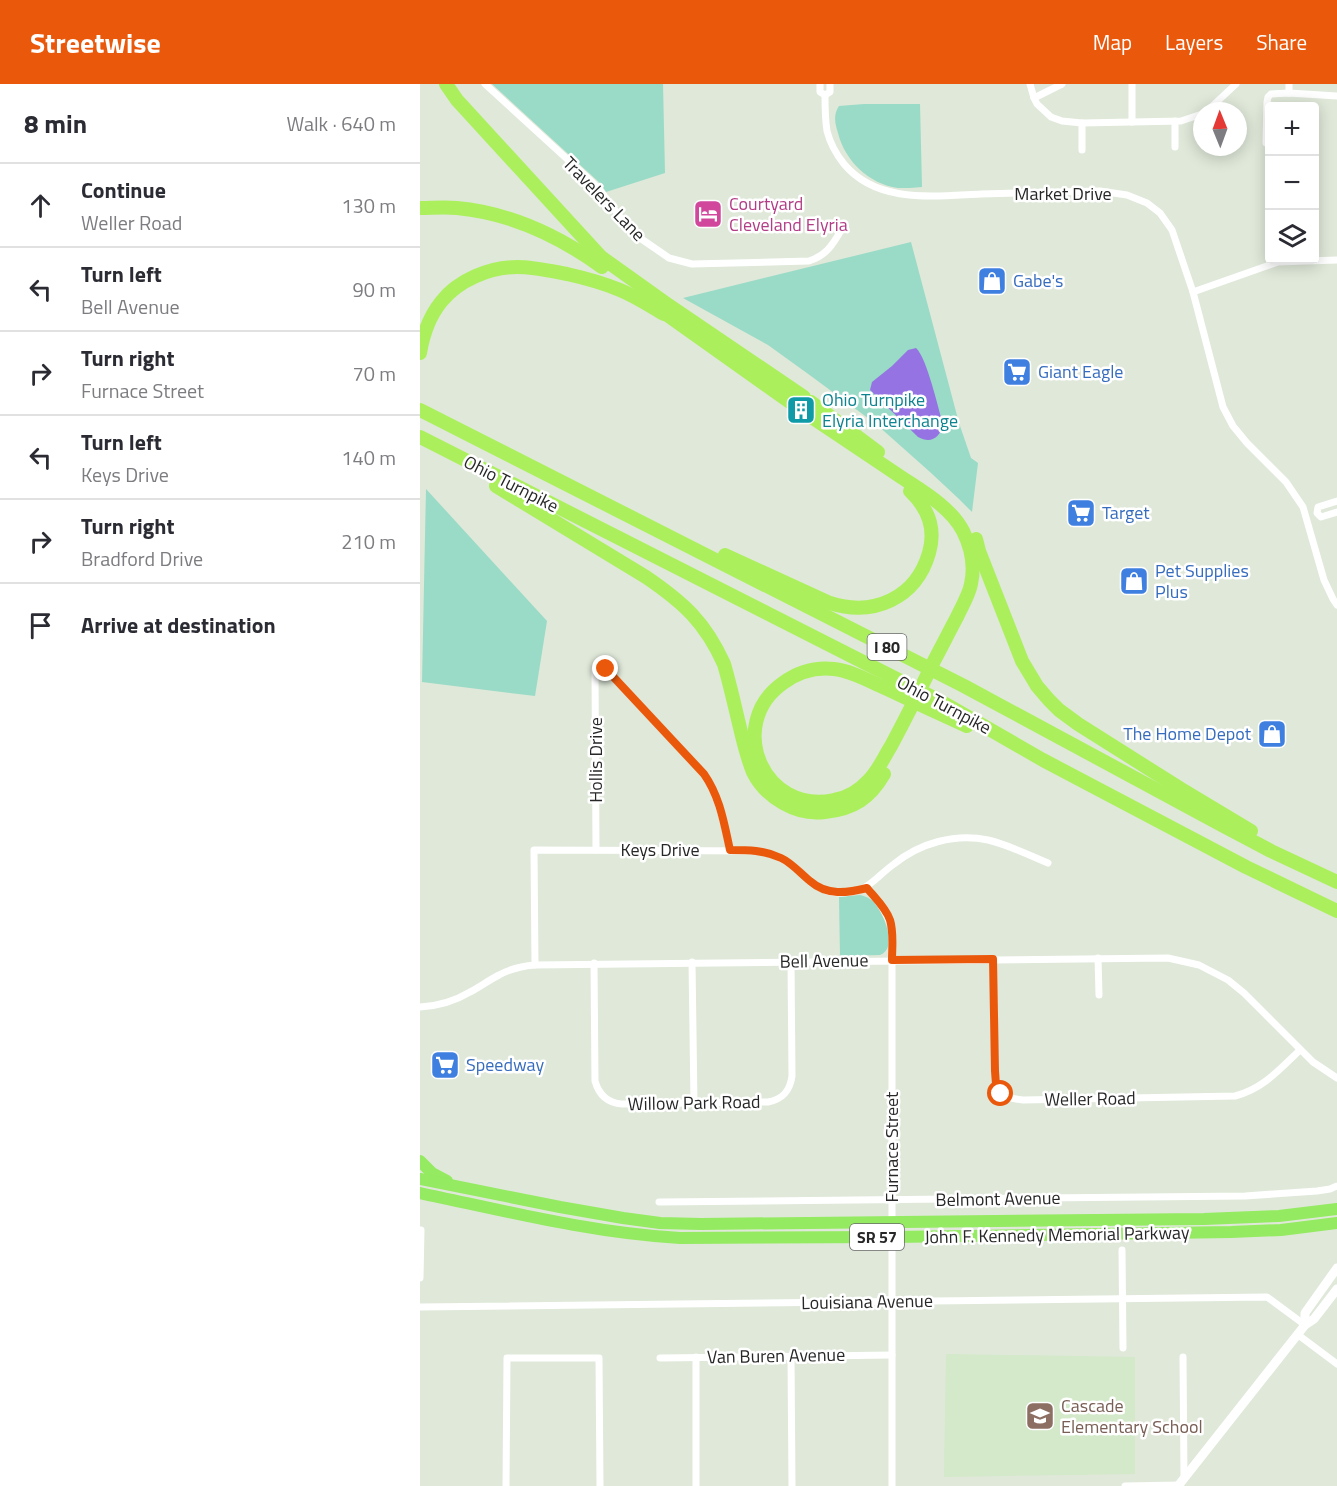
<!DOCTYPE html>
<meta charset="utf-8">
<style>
body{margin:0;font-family:"Titillium Web",sans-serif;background:#f7f7f7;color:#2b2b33}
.controls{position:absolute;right:18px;top:18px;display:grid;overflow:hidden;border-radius:6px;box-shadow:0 3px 15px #0003}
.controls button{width:54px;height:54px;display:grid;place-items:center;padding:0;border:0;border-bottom:2px solid #e1e1e2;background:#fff;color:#2b2b33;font:30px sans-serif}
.compass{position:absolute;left:773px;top:18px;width:54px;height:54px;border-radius:50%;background:#fff;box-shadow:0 3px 15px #0003;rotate:359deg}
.stop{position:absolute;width:18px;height:18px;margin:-14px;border:4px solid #ea580c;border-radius:50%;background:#fff}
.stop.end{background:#ea580c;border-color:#fff;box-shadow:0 2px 6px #0008}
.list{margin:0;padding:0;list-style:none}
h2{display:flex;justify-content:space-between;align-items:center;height:78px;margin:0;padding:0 24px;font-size:26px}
h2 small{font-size:20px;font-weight:400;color:#7c7c81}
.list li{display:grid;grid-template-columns:39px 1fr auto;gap:18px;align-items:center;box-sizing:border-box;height:84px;padding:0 24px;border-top:2px solid #e1e1e2}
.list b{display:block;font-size:22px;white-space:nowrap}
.list p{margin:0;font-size:20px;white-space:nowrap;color:#7c7c81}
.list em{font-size:20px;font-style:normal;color:#7c7c81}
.icon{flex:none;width:33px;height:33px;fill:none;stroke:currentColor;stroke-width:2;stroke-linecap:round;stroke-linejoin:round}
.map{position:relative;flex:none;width:917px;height:1402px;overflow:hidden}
header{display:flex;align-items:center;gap:36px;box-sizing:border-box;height:84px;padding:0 30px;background:#ea580c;color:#fff}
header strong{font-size:28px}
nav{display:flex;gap:33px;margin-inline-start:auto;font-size:21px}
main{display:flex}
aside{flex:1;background:#fff}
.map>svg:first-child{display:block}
.education{fill:#d3e9c9}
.green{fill:#99dbc7}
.water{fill:#9573e3}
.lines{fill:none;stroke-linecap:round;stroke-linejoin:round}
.minor{stroke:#fff;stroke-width:7}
.tertiary{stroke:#fff;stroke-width:9}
.trunk{stroke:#94ea60;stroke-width:12}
.motorway{stroke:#abf05c;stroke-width:14}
.route{stroke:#ea580c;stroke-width:8}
.labels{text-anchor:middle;stroke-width:5;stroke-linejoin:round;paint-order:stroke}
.shield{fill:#fff;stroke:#686868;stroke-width:1.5}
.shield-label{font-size:16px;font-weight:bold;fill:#272727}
.street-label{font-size:18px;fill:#272727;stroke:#fff}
.hotel-label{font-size:18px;fill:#b23c85;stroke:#fff;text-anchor:start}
.shop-label{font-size:18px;fill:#366cbe;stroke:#fff;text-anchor:start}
.culture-label{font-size:18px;fill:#0d838f;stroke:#fff;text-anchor:start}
.education-label{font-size:18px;fill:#785e54;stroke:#fff;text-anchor:start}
</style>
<header>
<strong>Streetwise</strong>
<nav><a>Map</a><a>Layers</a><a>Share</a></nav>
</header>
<main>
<aside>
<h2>8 min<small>Walk · 640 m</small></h2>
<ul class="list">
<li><svg class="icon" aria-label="ahead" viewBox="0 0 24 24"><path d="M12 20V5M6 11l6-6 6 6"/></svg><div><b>Continue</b><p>Weller Road</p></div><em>130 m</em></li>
<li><svg class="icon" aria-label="left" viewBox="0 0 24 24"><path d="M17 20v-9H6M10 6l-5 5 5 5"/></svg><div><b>Turn left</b><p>Bell Avenue</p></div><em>90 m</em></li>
<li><svg class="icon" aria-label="right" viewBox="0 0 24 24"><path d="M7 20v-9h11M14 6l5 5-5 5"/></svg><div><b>Turn right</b><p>Furnace Street</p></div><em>70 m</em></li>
<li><svg class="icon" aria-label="left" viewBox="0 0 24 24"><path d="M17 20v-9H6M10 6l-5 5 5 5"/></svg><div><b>Turn left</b><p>Keys Drive</p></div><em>140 m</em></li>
<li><svg class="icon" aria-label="right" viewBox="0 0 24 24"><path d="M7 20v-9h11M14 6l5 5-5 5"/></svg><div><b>Turn right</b><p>Bradford Drive</p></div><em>210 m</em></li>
<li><svg class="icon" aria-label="arrive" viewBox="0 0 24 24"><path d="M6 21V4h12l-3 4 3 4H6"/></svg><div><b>Arrive at destination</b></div></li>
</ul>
</aside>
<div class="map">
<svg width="917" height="1402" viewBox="0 0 917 1402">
<rect width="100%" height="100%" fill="#dfe8d9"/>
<!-- education -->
<path class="education" d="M526,1270L715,1273V1390L524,1393Z"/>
<!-- green -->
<g class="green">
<path d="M72,0H243L245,89L186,108L181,100Z"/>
<path d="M444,20H500L502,103C494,104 486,104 478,104C449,100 425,77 418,49C415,39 413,31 419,22Z"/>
<path d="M491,158L539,339L551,374L558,379L552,428L539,415L510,388L456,340L391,292L348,261L263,214Z"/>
<path d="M6,405L127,537L115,612L2,598Z"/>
<path d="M440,811C445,812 449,814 453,817C463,828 479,864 460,871L420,872L419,813Z"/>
</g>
<!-- water -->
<path class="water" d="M496,264C507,274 518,324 523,340C520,354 511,360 498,353L450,306L452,298L472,282L488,266Z"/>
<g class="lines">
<!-- minor -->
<g class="minor">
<path d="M65,0L169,95L179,105L204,138L220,154L249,174L272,180L389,177C405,172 412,162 420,148"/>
<path d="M400,0V8L405,11L410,8V0"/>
<path d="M610,0L614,14L617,20L631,33L642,37L662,39L761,37L782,30"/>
<path d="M712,0V38"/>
<path d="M869,9V0"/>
<path d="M405,11C405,23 405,35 407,47C410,59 416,70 424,80C457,120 514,112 561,110C600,109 640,108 680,107L707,111L727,119L740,129L752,146L773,208L803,323L813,342L827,359L866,398L883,423L904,496L913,515L917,521"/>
<path d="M614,14L642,0"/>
<path d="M787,27L816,0"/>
<path d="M755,37V63"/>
<path d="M846,59L847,18L848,13L851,10L869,9L917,12"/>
<path d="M662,66V39"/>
<path d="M773,208L858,178L917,176"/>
<path d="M917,417L898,423L897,429L901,433L917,428"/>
<path d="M176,766L175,585H186L284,690C299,714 304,739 310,766"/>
<path d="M447,804C458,817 468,829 472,846V1402"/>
<path d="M678,874L679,911"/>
<path d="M573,875L575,987C577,1008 582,1014 603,1016L815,1012C843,1005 860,985 880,966"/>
<path d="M272,878L274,1019"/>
<path d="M174,879L175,997C179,1011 187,1019 202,1020L348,1018C363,1015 370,1007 372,992L371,877"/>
<path d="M115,881L114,766L340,767C352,770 363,774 373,782C388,794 399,809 419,809C449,809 453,795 474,780C500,759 535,749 568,756C589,761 609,771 628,779"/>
<path d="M0,923C18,922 35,917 50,908C60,903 69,896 79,891C90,885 103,882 115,881L748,874L779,881L808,896L824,909L893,978L917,994"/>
<path d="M239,1118L825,1112L897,1107L910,1105L917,1102"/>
<path d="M702,1166L703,1264"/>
<path d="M0,1194L1,1146"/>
<path d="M0,1223L847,1213L885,1241"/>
<path d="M877,1250L917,1280"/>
<path d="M371,1272L372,1402"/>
<path d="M276,1273V1402"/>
<path d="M763,1273L764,1395"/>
<path d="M240,1274L472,1271"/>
<path d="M86,1402L87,1274H179L180,1402"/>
<path d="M705,1402L759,1401"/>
</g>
<!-- tertiary -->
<g class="tertiary">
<path d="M885,1241V1229L917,1184"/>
<path d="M758,1402L885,1241L894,1235L917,1205"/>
</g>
<!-- trunk -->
<g class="trunk">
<path d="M0,1077L12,1089L27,1097"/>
<path d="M0,1095L140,1123L203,1134L240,1139L281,1140L784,1135L859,1132L917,1125"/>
<path d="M0,1109C86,1127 172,1149 260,1154L472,1153L811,1148L861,1146L917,1139"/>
</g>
<!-- motorway -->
<g class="motorway">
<path d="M26,0L37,16L181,173L244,218L384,313"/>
<path d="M0,124C12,124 25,123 37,124C91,129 139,152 182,183"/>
<path d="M239,225L377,323"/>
<path d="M0,269C3,251 9,233 21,218C38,196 70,183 97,183C114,183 131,187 147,190C165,194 183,199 200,206C215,212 230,222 244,230"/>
<path d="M391,318L458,368"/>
<path d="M0,326L544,602L800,740L851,767L917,798"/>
<path d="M384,328C415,349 447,370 478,391C500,406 530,422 543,447C551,463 555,482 551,500C549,511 542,522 537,533C529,548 522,562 514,577C500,606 486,634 471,662C464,673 458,687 449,696C440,706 427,714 414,716C343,731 305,640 363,599C378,588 396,583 414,585C432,587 449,597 465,604C492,617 520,630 547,642"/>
<path d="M0,353L522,618L623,676L826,783L917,827"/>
<path d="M76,402L226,493C264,519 285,538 304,580C311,604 316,628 322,652C325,664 328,676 333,688C346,714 377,732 405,728C434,725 450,714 464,690"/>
<path d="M556,455L559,467L602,577L617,602L629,616L639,626L658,640L761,705L831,747"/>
<path d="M305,471L410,519C454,533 496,514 509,469C516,445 508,424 490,407"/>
</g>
</g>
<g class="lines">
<!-- route -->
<path class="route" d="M186,585L284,690C300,713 304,739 310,766C328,766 344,766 361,774C372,779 380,789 390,797C407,812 427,809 447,804C455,814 466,824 470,836C474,849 472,863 472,876L573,875L575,987L576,1000L581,1010"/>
</g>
<!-- icons -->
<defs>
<g id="hotel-square" transform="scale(1.5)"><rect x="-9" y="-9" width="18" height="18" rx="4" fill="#d1479c" stroke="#fff"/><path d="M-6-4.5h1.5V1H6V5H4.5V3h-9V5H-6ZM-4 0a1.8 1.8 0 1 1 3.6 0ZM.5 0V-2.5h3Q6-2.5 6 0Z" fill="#fff"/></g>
<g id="shop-square" transform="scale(1.5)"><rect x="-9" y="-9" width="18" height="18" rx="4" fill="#3f7fe0" stroke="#fff"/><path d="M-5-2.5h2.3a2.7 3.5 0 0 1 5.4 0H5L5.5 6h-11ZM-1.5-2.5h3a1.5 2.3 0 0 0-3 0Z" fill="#fff"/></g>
<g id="supermarket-square" transform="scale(1.5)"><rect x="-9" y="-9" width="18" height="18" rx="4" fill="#3f7fe0" stroke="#fff"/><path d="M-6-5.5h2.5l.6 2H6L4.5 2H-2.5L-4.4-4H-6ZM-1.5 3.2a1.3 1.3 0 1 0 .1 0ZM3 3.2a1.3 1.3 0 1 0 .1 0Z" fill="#fff"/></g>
<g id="building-square" transform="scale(1.5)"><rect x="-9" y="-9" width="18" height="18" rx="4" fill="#0f9aa8" stroke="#fff"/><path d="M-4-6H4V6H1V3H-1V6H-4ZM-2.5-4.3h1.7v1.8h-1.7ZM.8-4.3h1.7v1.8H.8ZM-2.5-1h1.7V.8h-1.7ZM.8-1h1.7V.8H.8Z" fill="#fff"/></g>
<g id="school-square" transform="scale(1.5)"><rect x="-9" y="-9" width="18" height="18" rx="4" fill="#8d6e63" stroke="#fff"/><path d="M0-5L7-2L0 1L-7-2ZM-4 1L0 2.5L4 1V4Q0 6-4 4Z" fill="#fff"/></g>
</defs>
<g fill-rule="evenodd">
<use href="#hotel-square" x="288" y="130"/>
<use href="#shop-square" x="572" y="197"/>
<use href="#supermarket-square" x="597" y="288"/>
<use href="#building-square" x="381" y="326"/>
<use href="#supermarket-square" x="661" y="429"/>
<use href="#shop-square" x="714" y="497"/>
<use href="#shop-square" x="852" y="650"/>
<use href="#supermarket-square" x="25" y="981"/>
<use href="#school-square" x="620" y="1332"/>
</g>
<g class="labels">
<!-- shield labels -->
<g class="shield">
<rect x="447.5" y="550" width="39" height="26" rx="4.5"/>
<rect x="430" y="1140" width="54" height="26" rx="4.5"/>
</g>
<g class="shield-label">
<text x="467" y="569">I 80</text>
<text x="457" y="1159">SR 57</text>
</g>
<!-- street labels -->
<g class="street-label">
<text x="643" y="116">Market Drive</text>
<text transform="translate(184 115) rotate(46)" y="6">Travelers Lane</text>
<text transform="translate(91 400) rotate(27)" y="6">Ohio Turnpike</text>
<text transform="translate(524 621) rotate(28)" y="6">Ohio Turnpike</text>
<text transform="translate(176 676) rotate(-90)" y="6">Hollis Drive</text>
<text x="240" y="772">Keys Drive</text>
<text transform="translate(404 877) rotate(-1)" y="6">Bell Avenue</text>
<text transform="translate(670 1015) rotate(-1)" y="6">Weller Road</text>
<text transform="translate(274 1019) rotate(-1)" y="6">Willow Park Road</text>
<text transform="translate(472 1063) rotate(-90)" y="6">Furnace Street</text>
<text transform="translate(578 1115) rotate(-1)" y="6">Belmont Avenue</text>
<text transform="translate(637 1151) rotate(-1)" y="6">John F. Kennedy Memorial Parkway</text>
<text transform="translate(447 1218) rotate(-1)" y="6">Louisiana Avenue</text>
<text transform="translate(356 1272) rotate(-1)" y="6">Van Buren Avenue</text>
</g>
<!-- hotel labels -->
<g class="hotel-label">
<text x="309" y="126">Courtyard<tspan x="309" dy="21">Cleveland Elyria</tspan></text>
</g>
<!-- shop labels -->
<g class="shop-label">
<text x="593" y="203">Gabe's</text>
<text x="618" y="294">Giant Eagle</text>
<text x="682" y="435">Target</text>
<text x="735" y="493">Pet Supplies<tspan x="735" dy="21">Plus</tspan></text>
<text x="831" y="656" text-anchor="end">The Home Depot</text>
<text x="46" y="987">Speedway</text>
</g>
<!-- culture labels -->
<g class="culture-label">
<text x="402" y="322">Ohio Turnpike<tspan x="402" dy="21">Elyria Interchange</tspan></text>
</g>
<!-- education labels -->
<g class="education-label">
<text x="641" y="1328">Cascade<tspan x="641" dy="21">Elementary School</tspan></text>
</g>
</g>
</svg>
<div class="controls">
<button>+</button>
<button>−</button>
<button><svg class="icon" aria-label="layers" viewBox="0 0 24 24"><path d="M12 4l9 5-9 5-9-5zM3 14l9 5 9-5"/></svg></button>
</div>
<svg class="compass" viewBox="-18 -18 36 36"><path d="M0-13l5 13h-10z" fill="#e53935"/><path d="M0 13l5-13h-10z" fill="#7c7c81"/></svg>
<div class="stop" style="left:581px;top:1010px"></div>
<div class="stop end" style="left:186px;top:585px"></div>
</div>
</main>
